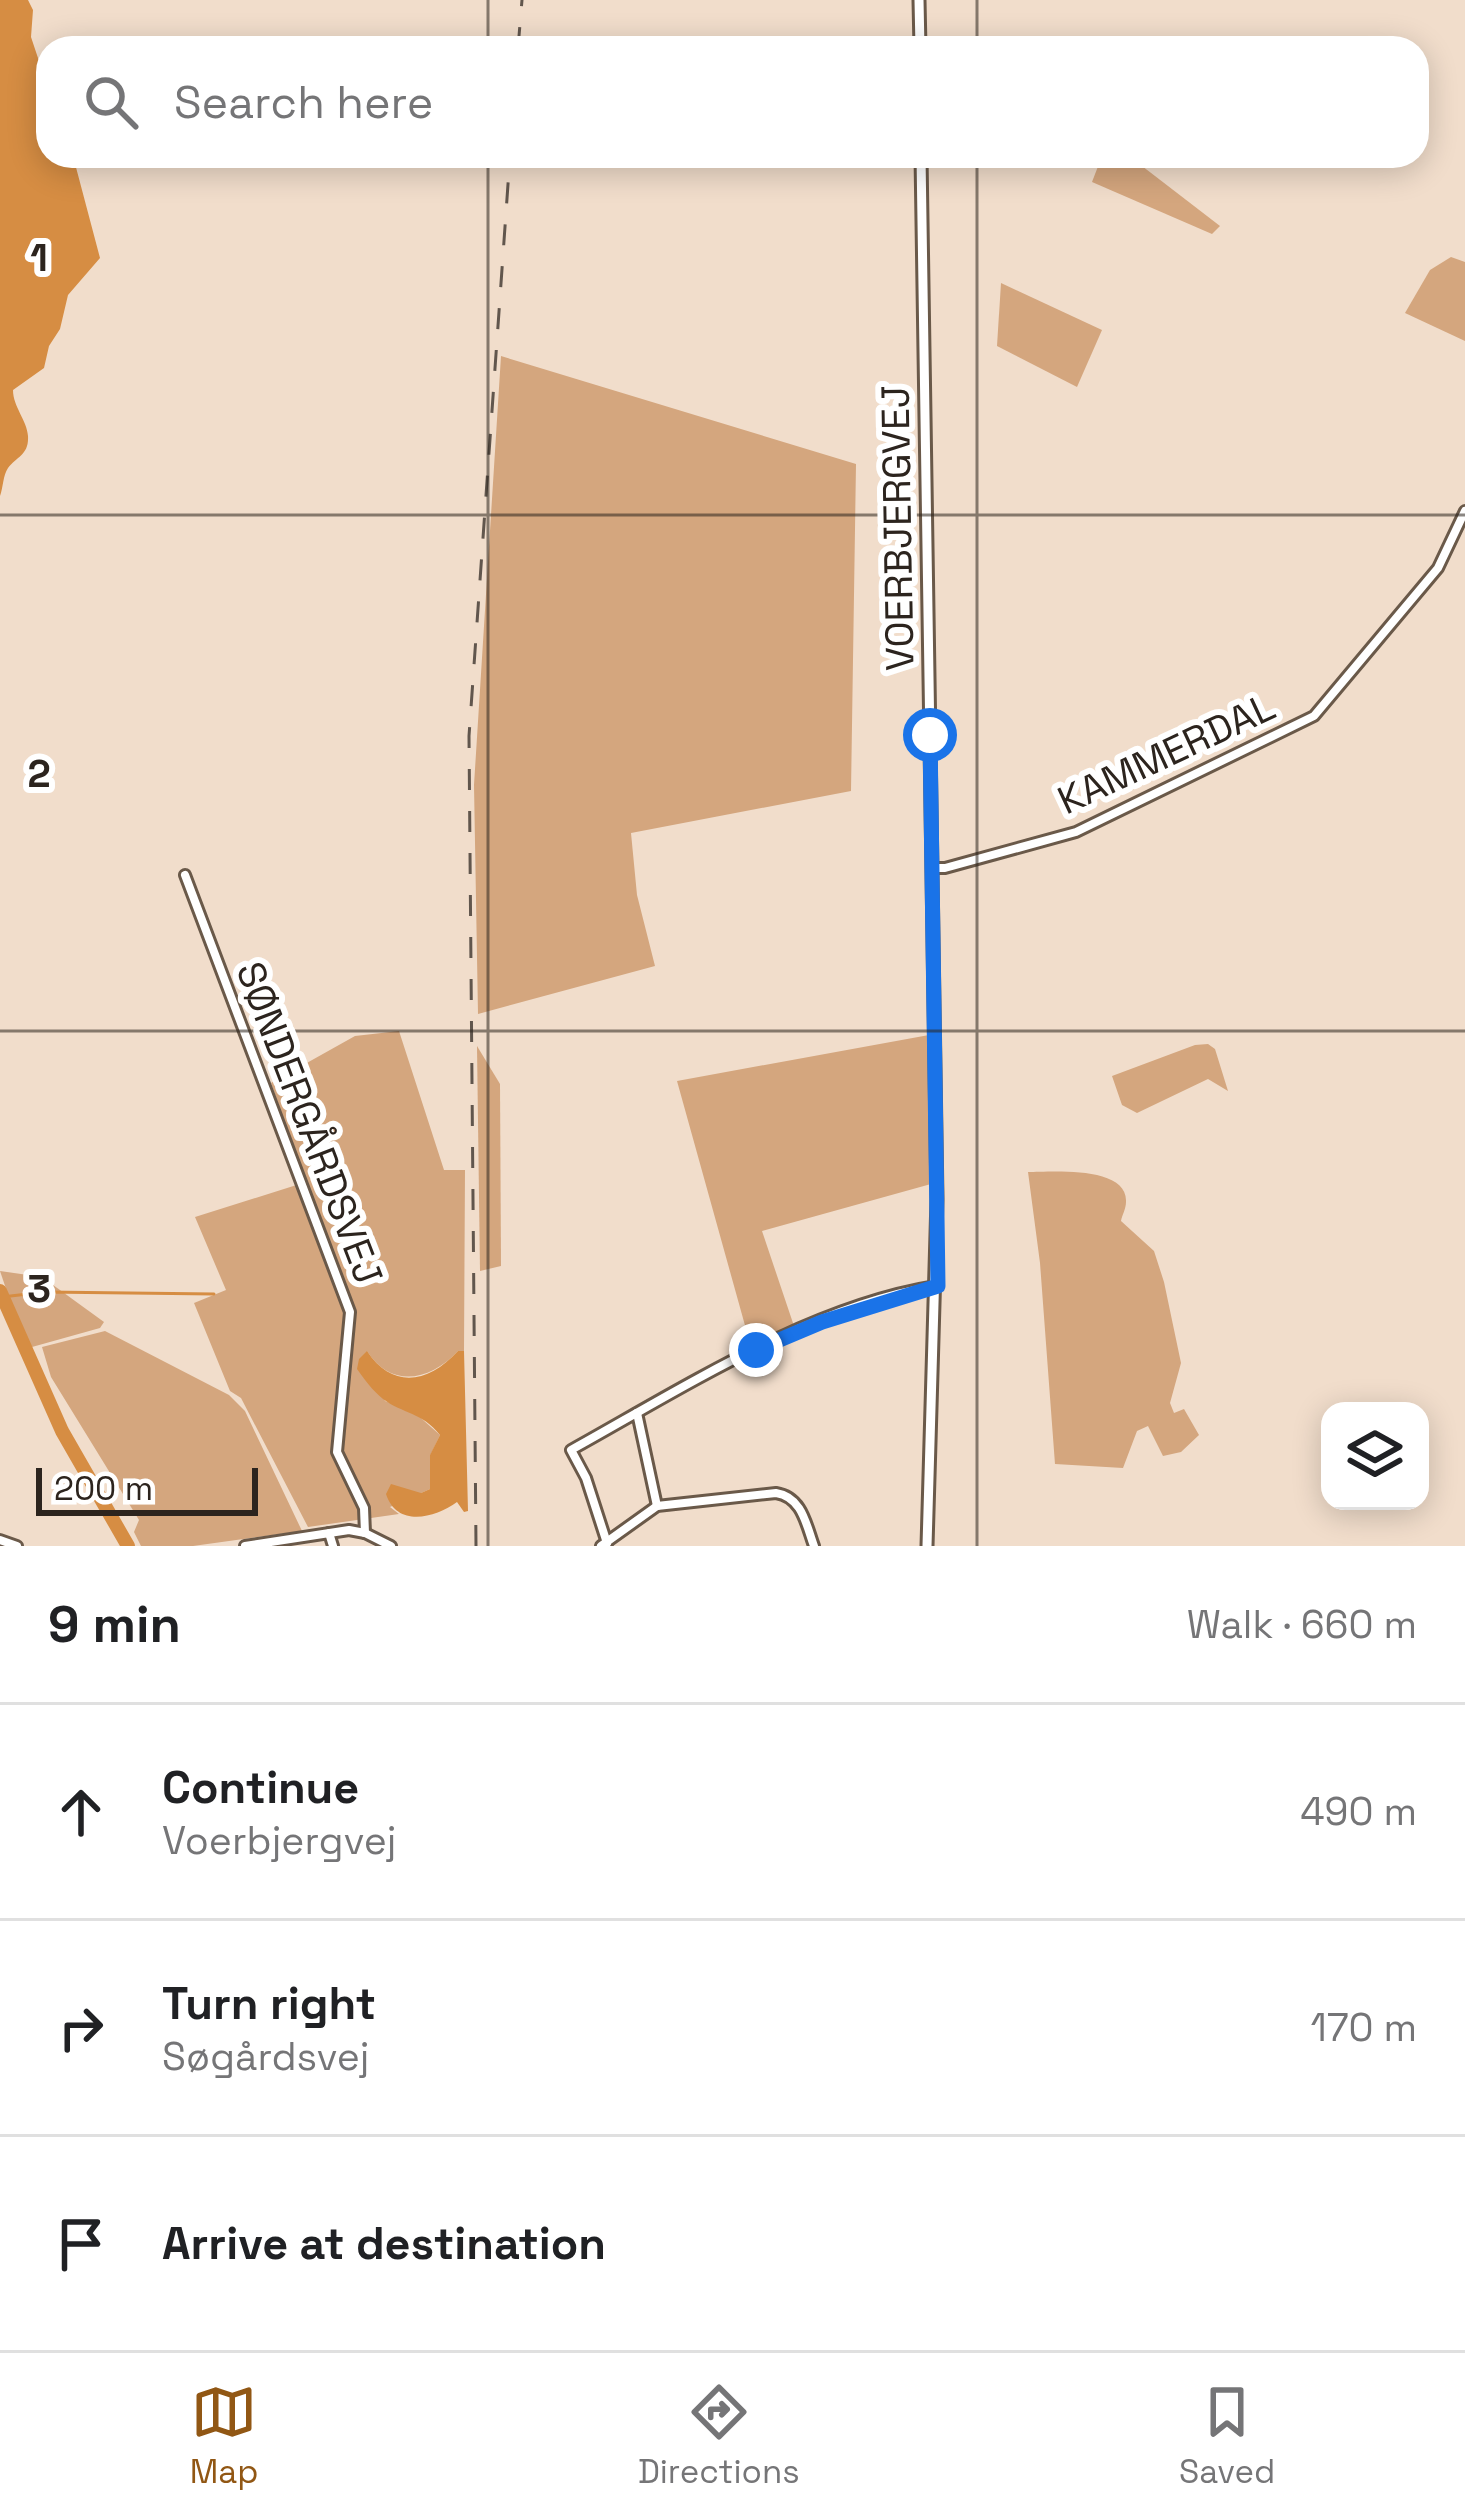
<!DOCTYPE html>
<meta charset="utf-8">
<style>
body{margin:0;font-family:"Space Grotesk",sans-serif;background:#f2f2f2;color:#202124}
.controls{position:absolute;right:36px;bottom:36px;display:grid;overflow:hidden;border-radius:24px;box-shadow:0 6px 30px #0003}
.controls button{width:108px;height:108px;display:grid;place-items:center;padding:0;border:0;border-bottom:3px solid #e0e0e0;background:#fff;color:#202124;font:60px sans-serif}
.scale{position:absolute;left:36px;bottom:30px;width:222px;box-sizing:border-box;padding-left:12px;border:6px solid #2c241e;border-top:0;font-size:33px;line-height:42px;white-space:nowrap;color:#2c241e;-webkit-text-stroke:9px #fff;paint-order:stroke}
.stop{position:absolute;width:36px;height:36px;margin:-27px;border:9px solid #1a73e8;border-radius:50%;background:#fff}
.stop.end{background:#1a73e8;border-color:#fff;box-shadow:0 3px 12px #0008}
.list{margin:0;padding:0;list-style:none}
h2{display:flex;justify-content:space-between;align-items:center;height:156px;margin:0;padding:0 48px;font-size:51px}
h2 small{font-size:39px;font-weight:400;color:#757577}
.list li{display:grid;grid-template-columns:78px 1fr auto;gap:36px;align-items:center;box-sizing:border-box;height:216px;padding:0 48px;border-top:3px solid #e0e0e0}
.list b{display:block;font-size:45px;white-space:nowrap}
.list p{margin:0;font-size:39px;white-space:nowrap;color:#757577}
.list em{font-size:39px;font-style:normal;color:#757577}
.icon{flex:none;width:66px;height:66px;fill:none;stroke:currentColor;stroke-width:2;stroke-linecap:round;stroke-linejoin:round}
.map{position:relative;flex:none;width:1465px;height:1546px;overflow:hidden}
.search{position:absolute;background:#fff;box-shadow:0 6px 30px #0003;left:36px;right:36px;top:36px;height:132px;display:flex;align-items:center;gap:30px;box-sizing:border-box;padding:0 42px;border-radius:36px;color:#757577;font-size:45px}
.sheet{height:804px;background:#fff}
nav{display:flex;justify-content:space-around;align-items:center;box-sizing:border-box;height:168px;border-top:3px solid #e0e0e0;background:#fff;font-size:33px;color:#757577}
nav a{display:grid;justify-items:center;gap:6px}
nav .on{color:#915714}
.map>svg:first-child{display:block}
.green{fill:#d4a67e}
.water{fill:#d68d43}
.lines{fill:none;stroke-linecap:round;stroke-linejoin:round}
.stream{stroke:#d68d43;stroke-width:3}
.river{stroke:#d68d43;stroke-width:14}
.minor-casing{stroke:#6a5949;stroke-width:14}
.tertiary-casing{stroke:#6a5949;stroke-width:15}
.minor{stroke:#fff;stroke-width:8}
.tertiary{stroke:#fff;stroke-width:9}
.rail{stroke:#61564d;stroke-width:3;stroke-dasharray:21 21;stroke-linecap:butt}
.route{stroke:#1a73e8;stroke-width:15}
.grid{fill:none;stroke:#2c241e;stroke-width:3;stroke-opacity:0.55}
.labels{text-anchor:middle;stroke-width:12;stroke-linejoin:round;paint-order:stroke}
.street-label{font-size:39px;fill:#2c241e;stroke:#fff}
.grid-label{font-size:39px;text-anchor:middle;font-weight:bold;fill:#2c241e;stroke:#fff;stroke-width:12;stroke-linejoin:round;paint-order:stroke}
</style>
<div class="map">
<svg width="1465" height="1546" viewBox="0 0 1465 1546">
<rect width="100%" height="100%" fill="#f1ddcb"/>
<!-- green -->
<g class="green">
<path d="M1102,156H1129L1220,226L1212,234L1092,182Z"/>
<path d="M1451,257L1465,262V341L1405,313L1430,270Z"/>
<path d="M1001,283L1102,330L1077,387L997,346Z"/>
<path d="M501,356L856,464L851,791L631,833L637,895L655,966L478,1014L474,785Z"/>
<path d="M399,1031L444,1170H465L464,1351H458C430,1381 391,1389 367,1351L385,1401L413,1411L440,1435L430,1456V1489L390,1507L399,1514L308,1527L241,1398L230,1391L194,1303L226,1290L195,1217L306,1182L271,1083L355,1036Z"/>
<path d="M929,1035L931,1184L762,1231L795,1329L751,1347L677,1081Z"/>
<path d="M1208,1044L1215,1049L1228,1091L1208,1079L1137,1113L1122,1105L1112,1076L1195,1045Z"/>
<path d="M477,1046L500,1084L501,1266L480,1271Z"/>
<path d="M1028,1172C1050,1172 1128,1165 1126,1202C1126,1209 1122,1215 1121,1221L1154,1251L1164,1282L1181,1363L1170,1403L1174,1413L1184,1409L1199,1435L1181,1452L1163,1456L1148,1426L1137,1431L1123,1468L1055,1464L1040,1263Z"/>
<path d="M0,1271L42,1277L104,1322L100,1328L32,1347L21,1333Z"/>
<path d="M105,1331L229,1395L245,1411L302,1531L193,1546H141L134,1532L139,1520L51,1377L42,1347Z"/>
</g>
<!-- water -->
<g class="water">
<path d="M0,0H28L33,10L31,37L48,88V156H73L100,258L68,295L60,329L49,346L44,368L13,390C13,407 27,420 28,436C29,455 17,456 8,468C3,475 3,488 0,496Z"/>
<path d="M367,1351C392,1389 428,1384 458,1351H464L468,1511L464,1512L457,1502C435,1518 397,1528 386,1494L391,1484L421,1493L430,1489V1455L440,1435C422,1412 403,1414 383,1399C373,1391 364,1379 357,1369L359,1359Z"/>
</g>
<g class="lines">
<!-- stream -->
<path class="stream" d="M2,1297L45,1292L214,1294"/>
<!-- river -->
<path class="river" d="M0,1291L62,1431L128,1546"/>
<!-- minor casing -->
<g class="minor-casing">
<g id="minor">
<path d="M932,868H945L1076,832L1314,716L1438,568L1465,511"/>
<path d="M185,875L350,1312L337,1452L364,1508L365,1533"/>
<path d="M637,1413L657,1506"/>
<path d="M329,1533L333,1546"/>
<path d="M0,1540L17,1546"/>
<path d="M607,1543L586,1478L571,1450C681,1389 810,1306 936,1286"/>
<path d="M245,1546L349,1530L365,1533L391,1546"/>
<path d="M601,1546L657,1506L776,1493C802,1497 806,1524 814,1546"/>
</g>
</g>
<!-- tertiary casing -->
<g class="tertiary-casing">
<g id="tertiary">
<path d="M919,0L920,48"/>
<path d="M921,156L937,1199L927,1546"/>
</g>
</g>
<!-- minor -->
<use href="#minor" class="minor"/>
<!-- tertiary -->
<use href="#tertiary" class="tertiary"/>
<!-- rail -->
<g class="rail">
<path d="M518,48L522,0"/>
<path d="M476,1546L469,736L510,156"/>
</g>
</g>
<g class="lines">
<!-- route -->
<path class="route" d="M756,1350L822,1322L938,1286L930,735"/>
</g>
<!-- grid -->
<path class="grid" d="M488,0V48M977,0V48M488,156V1546M977,156V1546M0,515H1465M0,1031H1465"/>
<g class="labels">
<!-- street labels -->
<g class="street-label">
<text transform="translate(897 528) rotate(-91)" y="14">VOERBJERGVEJ</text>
<text transform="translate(1166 753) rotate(-25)" y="14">KAMMERDAL</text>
<text transform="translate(310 1123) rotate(69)" y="14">SØNDERGÅRDSVEJ</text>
</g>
</g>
<g class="grid-label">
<text x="39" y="271">1</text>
<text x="39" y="787">2</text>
<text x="39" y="1302">3</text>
</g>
</svg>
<div class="controls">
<button><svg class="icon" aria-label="layers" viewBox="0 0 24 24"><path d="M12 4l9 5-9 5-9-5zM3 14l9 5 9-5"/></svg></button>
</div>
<div class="scale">200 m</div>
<div class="stop" style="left:930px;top:735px"></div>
<div class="stop end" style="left:756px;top:1350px"></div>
<div class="search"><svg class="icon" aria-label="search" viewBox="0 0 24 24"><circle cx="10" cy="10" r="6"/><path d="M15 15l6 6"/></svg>Search here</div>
</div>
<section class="sheet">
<h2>9 min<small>Walk · 660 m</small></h2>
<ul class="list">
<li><svg class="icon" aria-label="ahead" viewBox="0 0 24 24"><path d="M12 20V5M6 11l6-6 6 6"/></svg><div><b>Continue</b><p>Voerbjergvej</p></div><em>490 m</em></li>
<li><svg class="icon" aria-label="right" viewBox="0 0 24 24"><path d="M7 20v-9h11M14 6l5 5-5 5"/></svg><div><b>Turn right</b><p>Søgårdsvej</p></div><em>170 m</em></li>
<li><svg class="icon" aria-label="arrive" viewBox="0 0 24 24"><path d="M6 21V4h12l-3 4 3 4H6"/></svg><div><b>Arrive at destination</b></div></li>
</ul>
</section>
<nav>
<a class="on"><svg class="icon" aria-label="map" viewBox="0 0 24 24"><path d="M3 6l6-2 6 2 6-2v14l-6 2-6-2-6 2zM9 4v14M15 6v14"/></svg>Map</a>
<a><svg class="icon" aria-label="directions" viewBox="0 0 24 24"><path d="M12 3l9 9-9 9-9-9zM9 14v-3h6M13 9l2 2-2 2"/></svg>Directions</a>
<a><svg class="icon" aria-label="saved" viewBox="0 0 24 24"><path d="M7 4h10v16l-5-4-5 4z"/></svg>Saved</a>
</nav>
